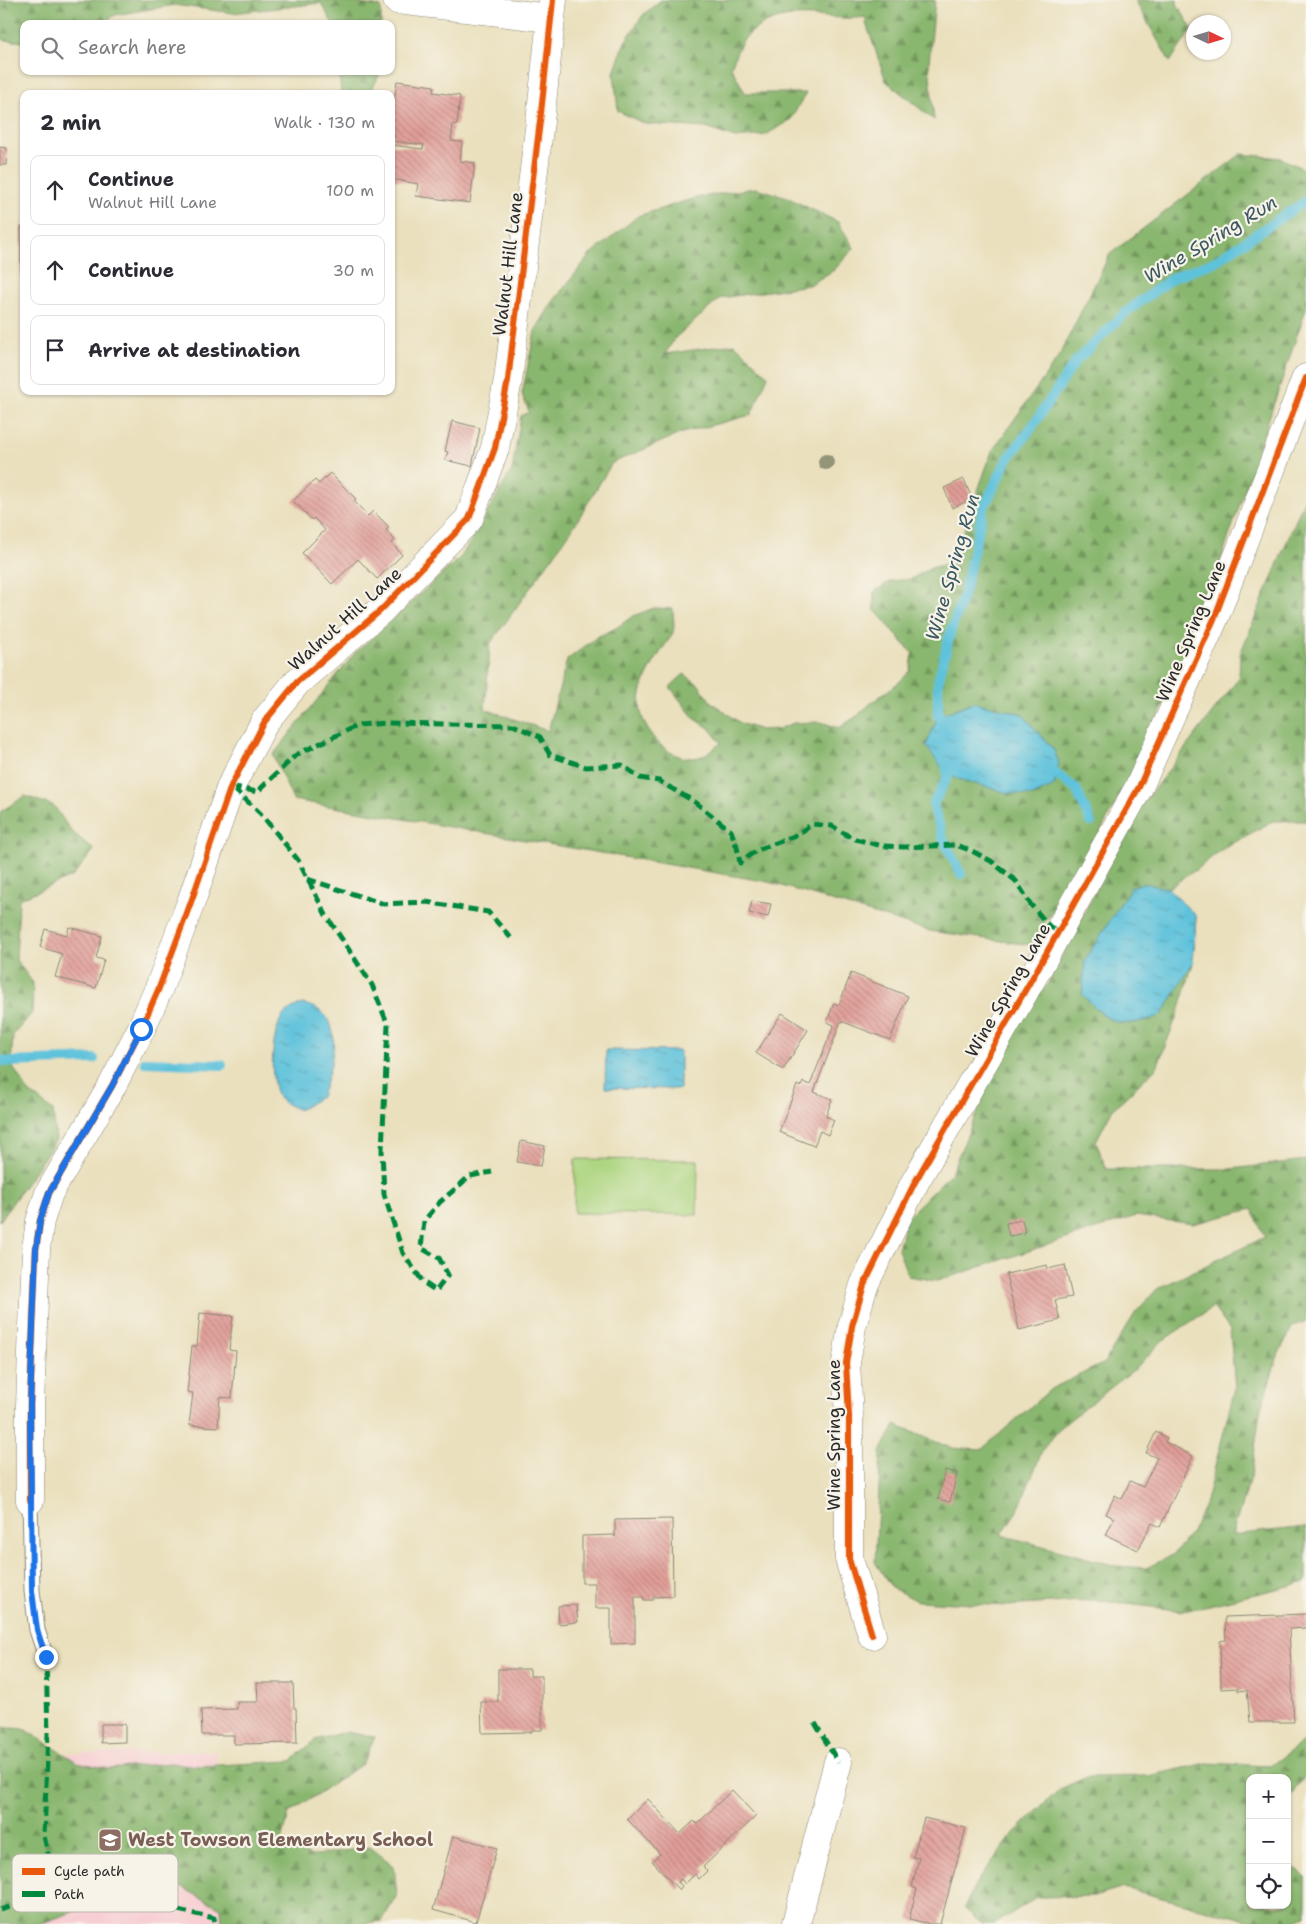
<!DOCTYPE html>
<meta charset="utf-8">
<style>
body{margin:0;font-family:"Shantell Sans",sans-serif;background:#f7f7f7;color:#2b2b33}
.controls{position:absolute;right:15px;bottom:15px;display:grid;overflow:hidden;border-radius:10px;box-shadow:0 1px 4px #0004}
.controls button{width:45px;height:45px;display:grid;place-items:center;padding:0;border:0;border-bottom:1px solid #e1e1e2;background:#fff;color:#2b2b33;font:25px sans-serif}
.compass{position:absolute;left:1186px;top:15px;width:45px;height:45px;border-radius:50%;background:#fff;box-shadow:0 1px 4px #0004;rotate:94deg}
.stop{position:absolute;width:15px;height:15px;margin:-11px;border:4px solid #1a73e8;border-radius:50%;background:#fff}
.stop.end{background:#1a73e8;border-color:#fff;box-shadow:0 1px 5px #0008}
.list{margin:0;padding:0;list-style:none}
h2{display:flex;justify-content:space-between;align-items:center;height:65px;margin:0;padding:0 20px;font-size:21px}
h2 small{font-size:16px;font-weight:400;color:#7c7c81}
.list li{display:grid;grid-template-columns:32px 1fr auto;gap:15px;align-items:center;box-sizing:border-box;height:70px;margin:0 10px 10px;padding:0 10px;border:1px solid #e1e1e2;border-radius:10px}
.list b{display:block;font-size:19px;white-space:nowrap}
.list p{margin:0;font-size:16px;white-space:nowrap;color:#7c7c81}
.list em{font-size:16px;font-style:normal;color:#7c7c81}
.icon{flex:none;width:28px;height:28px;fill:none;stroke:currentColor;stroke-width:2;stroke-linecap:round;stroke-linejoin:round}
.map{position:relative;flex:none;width:1306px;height:1924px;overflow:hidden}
.search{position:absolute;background:#fff;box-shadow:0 1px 4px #0004;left:20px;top:20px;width:375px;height:55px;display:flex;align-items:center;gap:12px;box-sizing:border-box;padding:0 18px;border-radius:10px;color:#7c7c81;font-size:19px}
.panel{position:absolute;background:#fff;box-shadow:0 1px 4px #0004;left:20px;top:90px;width:375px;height:305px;border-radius:10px}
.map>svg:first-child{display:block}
.built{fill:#f7cfd3}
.green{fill:#add681;stroke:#6c8056}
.forest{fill:url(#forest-firs);stroke:#5a714d;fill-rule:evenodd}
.water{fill:url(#water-ripples);stroke:#447683}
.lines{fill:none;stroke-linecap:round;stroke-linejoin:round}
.stream{stroke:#5ec2db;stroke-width:10}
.building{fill:url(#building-back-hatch)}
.lane-casing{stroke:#8a8674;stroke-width:17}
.street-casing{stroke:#8a8674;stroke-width:29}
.lane{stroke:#fff;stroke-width:15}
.street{stroke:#fff;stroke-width:28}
.quiet{stroke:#00873e;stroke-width:5;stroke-dasharray:10 5;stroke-linecap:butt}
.cycleway-casing{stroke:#f7f3e8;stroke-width:9}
.cycleway{stroke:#e8590c;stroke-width:6}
.tree{fill:#939478}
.route{stroke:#1a73e8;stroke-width:6}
.labels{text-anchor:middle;stroke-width:4.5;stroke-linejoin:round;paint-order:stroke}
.street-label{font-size:18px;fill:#2b2b2b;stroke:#f7f3e8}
.education-label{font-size:18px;font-weight:bold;fill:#785e54;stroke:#f7f3e8;text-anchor:start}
.water-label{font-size:19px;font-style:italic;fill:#3a5860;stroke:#f7f3e8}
.key{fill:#f7f3e8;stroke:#bab7af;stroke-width:1}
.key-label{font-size:14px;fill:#2b2b2b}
</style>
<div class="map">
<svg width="1306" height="1924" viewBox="0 0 1306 1924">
<defs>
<pattern id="forest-firs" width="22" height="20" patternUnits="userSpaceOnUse" patternTransform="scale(1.25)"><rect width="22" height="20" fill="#8ab76f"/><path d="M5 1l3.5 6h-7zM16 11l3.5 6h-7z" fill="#71955b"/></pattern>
<pattern id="water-ripples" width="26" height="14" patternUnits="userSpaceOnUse" patternTransform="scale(1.25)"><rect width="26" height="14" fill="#5ec2db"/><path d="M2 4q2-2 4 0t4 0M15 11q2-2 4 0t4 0" fill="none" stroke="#4e9eb2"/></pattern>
<pattern id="building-back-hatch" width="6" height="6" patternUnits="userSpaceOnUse" patternTransform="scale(1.25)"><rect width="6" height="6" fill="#e19e98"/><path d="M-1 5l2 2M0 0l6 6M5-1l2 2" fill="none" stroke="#b7817c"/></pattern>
</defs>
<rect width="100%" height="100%" fill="#f7f3e8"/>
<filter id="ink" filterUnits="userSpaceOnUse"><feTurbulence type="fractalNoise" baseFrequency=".02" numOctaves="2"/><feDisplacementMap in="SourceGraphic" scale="10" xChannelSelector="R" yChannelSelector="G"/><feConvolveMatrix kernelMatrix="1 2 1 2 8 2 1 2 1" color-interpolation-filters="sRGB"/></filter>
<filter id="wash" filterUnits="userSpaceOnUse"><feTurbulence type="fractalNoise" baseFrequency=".0096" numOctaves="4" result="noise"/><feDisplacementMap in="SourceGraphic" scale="20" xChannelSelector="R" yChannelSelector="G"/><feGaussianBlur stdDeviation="1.12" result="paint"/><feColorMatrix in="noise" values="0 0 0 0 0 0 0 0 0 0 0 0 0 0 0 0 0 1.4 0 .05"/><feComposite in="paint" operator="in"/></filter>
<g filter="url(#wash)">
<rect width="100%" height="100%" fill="#eae0bd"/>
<!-- built -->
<path class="built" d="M216,1751L225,1924H0V1755Z"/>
<!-- green -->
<path class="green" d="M575,1159L698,1160L697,1215L574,1213Z"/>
<!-- forest -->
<g class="forest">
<path d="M0,0H334L381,7V24H333L321,3L233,13L174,5L115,15L100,24H24V42L4,40L0,36Z"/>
<path d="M661,0H935L929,63L934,120L886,81L866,23V17C821,23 782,0 744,39C738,46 735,58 731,67L745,93H806L791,119L766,135L735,138L706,128L645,124L618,111L614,72L625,42L643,15Z"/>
<path d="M1135,0H1177V4L1192,29L1170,62Z"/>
<path d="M339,71H381L370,94H341Z"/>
<path d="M1241,154L1281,158L1306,170V309L1204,610L1143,753L1080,869L1030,945L930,931L769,882L293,800L273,755L354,654L461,557L512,470L521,416L529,412L522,394L535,331L552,303L590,255L638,216L695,198L755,188L784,196L838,222L854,248L834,270L809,285L721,298L676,337L665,354L735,344L768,376L751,415L682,433L612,463L571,531L490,644L485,709L548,731L567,660L597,637L616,628L633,616L654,608L673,609C673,616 675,626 673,632C672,636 668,641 665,645C654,662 640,683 640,704C640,732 673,767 702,756C708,754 715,747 721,743L709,728L694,718L670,687L684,674L699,685L711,702L740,723L761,730L778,729L794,723L821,722L839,728L857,716L871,703L898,683L910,671L913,654L874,609V592L891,581L911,579L931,568L953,562L992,451L1058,358L1110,254Z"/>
<path d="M1306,496V821H1273L1221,850L1197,869L1168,888L1196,916L1193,963L1180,1008L1157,1067L1112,1110L1096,1141L1106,1169H1231L1306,1160V1321L1293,1326L1279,1353L1260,1411L1252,1471L1232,1535L1306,1527V1582L1184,1611L1094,1600L1007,1606L918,1601L892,1588L875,1562L881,1452L895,1425L951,1448L981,1450L1051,1389L1104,1363L1136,1312L1157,1289L1265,1237L1252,1209L1193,1224L1136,1216L937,1281L908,1276L898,1249L906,1218L951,1173L987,1089L994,1058L1022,1005L1046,987L1135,814L1239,678L1240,654ZM1213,1307L1230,1330L1235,1388L1205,1505L1192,1532L1173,1555L1146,1568L1117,1566L1001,1535L1019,1508L1043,1449L1063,1425L1136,1368L1162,1341Z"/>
<path d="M25,796L54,806L71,831L94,850L73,876L19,899L16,960L33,983L32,1013L13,1035L11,1064L28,1091L53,1111L56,1140L0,1221V812Z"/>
<path d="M0,1727L24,1729L77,1762L109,1769L170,1763L200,1766L291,1761L315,1740L345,1732L375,1737L362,1764L289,1813L282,1842L310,1856L370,1847L394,1866L397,1895L382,1921L359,1924H222L221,1908L162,1877L134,1878L84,1908L39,1924H0Z"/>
<path d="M1306,1740V1775L1287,1800V1778H1250V1905H1287V1862L1306,1877V1916L1287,1924H1262L1124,1888L1097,1896L1037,1897L995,1924H982L964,1908L978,1880L1015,1832L1060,1789L1087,1777L1148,1776L1207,1763L1270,1766Z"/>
</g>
<!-- water -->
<g class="water">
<path d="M974,702L1022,714L1054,750L1059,763L1054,786L1033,796L1008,793L948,776L926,746L938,716Z"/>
<path d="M1143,883L1168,888L1196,916L1193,963L1161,1016C1118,1029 1112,1026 1082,994L1085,960L1131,887Z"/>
<path d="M302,1004C350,1012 332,1065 321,1097L299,1110C292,1107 284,1104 279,1098C268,1081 272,1033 282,1017C287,1010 294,1007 302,1004Z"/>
<path d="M606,1050L680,1051V1089L605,1088Z"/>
</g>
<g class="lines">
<!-- stream -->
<g class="stream">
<path d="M949,721L938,716V682L949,637L964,593L983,509L1007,460L1032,427L1076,361L1125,313L1172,278L1214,262L1306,201"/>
<path d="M946,762L948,776L933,804L943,839L961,874"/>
<path d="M1045,769L1056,774L1076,789L1091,822"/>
<path d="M0,1060L7,1062L94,1059"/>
<path d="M145,1062L222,1065"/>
</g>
</g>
<g id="blocks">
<!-- building -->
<g class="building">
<path d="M397,81L434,86L433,92L460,96L457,125L453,124L451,141L462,142L460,161L475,163L470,203L416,196L418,184L391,179V145L423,149L424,145L393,141L394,135H391V125Z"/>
<path d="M0,147L7,148L6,165H0Z"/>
<rect x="21" y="227" width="3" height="46"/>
<path d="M452,421L480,428L472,466L445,460L448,452L445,451Z"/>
<path d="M330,473L356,499L354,501L368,516L373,511L389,527L386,530L395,540L392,543L402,555L377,579L358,559L332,584L302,553L325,530L314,518L312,520L293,501L315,480L319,484Z"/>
<path d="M964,479L972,499L952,508L944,488Z"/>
<path d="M752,901L771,904L768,917L749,913Z"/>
<path d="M69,927L102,936L96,958L104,960L96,988L55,977L62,954L40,947L45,929L67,935Z"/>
<path d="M851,973L908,996L890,1040L841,1021L814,1092L832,1099L826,1116L834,1120L828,1135L820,1131L814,1146L779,1132L797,1085L801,1087L803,1082L810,1085L834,1025L827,1022L834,1003L839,1005Z"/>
<path d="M782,1013L808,1030L783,1070L756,1053Z"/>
<path d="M521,1141L545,1146L541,1166L517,1162Z"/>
<path d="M1022,1220L1025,1233L1009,1236L1006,1223Z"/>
<path d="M1047,1265L1048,1269L1065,1265L1072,1297L1055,1300L1060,1320L1019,1330L1006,1274Z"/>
<path d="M200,1313L233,1316L229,1350L236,1351L232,1398L220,1397L218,1427L189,1425L193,1393L187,1392L192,1346H197Z"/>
<path d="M1156,1432L1167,1438L1165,1442L1193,1456L1160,1527L1152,1523L1138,1550L1106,1535L1114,1518L1106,1514L1115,1495L1122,1499L1130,1481L1143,1487L1157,1458L1146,1453Z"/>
<path d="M945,1470L957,1473L950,1502L938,1499Z"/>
<path d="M672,1519L673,1596L653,1597V1600H644L643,1597H635V1643L611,1644V1608H595V1583H582V1536L614,1535L615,1537V1520Z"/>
<path d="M576,1605L578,1622L559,1624L558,1606Z"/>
<path d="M1306,1614V1628L1289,1629L1294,1722H1250L1247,1690L1238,1691V1688L1221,1689L1220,1641L1226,1640L1225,1617Z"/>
<path d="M498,1669H530V1676H542V1730H531L532,1732L482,1733L481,1702H498Z"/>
<path d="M257,1683H293L294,1708H296L297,1743L234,1744V1735H202L201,1710L237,1709V1702H258Z"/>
<path d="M101,1724H125V1742L101,1743Z"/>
<path d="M732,1790L756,1816L703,1867L707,1871L699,1879L695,1874L685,1884L681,1879L678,1882L682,1886L679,1890L652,1861L660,1854L627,1819L648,1799L680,1834L694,1821L697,1824Z"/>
<path d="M924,1818L966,1828L940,1924H930L909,1919L917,1889L912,1887L919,1858L913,1857Z"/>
<path d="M453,1836L497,1848L476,1922L433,1910Z"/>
</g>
</g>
</g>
<g filter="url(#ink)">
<use href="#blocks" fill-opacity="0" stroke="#8a8674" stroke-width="1"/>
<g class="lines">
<!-- lane casing -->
<g class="lane-casing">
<path id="lane" d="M30,1500L32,1591L37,1630L46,1657"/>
</g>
<!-- street casing -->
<g class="street-casing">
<g id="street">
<path d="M397,0L550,18"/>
<path d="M30,1500V1405L36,1249L40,1221L49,1193L112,1086L141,1029L159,988L191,902L231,786L265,721L297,682L381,610L469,519L495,448L508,380L541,113L553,0"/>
<path d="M872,1635L849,1559V1417L846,1363L852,1326L864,1285L915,1182L1038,968L1139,787L1214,619L1306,378"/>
<path d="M796,1924L838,1762"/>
</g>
</g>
<!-- lane -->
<use href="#lane" class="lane"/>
<!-- street -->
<use href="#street" class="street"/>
<!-- quiet -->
<g class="quiet">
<path d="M231,786L257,792L296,755L358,725L388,723L513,725L540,737L550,755L586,767L622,765L640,778L659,781L695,802L731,831L737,847L740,863C755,848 770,846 789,838C797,835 805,829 812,824L832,826L852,838L882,846L904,847L956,845L972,851L991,861L1016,881L1031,905L1050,927L1059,931"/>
<path d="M233,788L261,814L298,860L326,915L372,985L388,1025L382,1150L384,1194L403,1253L423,1282L436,1291L448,1275L439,1258L421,1248L424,1221L440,1202L470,1176L492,1172"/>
<path d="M307,879L384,904L426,902L488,912L512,939"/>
<path d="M46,1657L48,1733L44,1836L49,1858L61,1873L101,1893L129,1903L164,1907L214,1918L215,1924"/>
<path d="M815,1723L838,1762"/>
<path d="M0,1910C30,1901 38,1893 61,1873"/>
</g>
<!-- cycleway casing -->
<g class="cycleway-casing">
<g id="cycleway">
<path d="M30,1500V1405L36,1249L40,1221L49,1193L112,1086L141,1029L159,988L191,902L231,786L265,721L297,682L381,610L469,519L495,448L508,380L541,113L553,0"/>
<path d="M872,1635L849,1559V1417L846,1363L852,1326L864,1285L915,1182L1038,968L1139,787L1214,619L1306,378"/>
</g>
</g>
<!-- cycleway -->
<use href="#cycleway" class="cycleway"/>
</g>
<!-- trees -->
<circle class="tree" cx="826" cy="462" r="8"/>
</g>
<g class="lines" filter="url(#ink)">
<!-- route -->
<path class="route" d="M46,1657L37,1630L32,1591L30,1405L36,1249L40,1221L49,1193L112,1086L141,1029"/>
</g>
<!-- icons -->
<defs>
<g id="school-square" transform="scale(1.25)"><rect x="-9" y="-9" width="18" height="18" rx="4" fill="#8d6e63" stroke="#f7f3e8"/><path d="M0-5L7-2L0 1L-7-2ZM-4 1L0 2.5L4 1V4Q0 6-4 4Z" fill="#fff"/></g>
</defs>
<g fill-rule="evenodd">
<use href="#school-square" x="110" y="1840"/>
</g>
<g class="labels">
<!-- street labels -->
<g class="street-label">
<text transform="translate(508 264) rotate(-83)" y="6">Walnut Hill Lane</text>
<text transform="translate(345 619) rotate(-42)" y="6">Walnut Hill Lane</text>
<text transform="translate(1191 631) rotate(-67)" y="6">Wine Spring Lane</text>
<text transform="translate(1008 990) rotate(-60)" y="6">Wine Spring Lane</text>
<text transform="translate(834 1435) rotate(-90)" y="6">Wine Spring Lane</text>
</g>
<!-- education labels -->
<g class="education-label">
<text x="128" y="1846">West Towson Elementary School</text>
</g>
<!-- water labels -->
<g class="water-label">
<text transform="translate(1210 239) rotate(-31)" y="7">Wine Spring Run</text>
<text transform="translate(952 567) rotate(-74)" y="7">Wine Spring Run</text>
</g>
</g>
<!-- legend -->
<rect x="12" y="1854" width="166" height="58" rx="8" class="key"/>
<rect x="22" y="1868" width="23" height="7" fill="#e8590c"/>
<rect x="22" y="1891" width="23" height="6" fill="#00873e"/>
<g class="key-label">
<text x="54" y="1876">Cycle path</text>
<text x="54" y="1899">Path</text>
</g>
</svg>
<div class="controls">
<button>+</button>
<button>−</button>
<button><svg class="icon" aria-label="locate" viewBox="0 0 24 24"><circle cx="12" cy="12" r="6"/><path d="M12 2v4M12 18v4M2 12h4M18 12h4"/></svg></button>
</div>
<svg class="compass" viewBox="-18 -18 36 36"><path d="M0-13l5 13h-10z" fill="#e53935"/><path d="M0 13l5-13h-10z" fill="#7c7c81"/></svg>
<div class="stop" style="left:141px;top:1029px"></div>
<div class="stop end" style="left:46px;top:1657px"></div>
<div class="search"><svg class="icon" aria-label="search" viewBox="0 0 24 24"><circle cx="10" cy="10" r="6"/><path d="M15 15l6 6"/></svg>Search here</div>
<section class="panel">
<h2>2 min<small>Walk · 130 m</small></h2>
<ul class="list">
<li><svg class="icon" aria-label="ahead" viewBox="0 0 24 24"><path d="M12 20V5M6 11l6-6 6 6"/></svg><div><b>Continue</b><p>Walnut Hill Lane</p></div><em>100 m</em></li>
<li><svg class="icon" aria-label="ahead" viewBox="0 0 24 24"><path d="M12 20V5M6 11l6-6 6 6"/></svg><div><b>Continue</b></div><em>30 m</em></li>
<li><svg class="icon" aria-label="arrive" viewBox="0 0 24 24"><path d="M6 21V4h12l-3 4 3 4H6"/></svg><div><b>Arrive at destination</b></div></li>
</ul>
</section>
</div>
